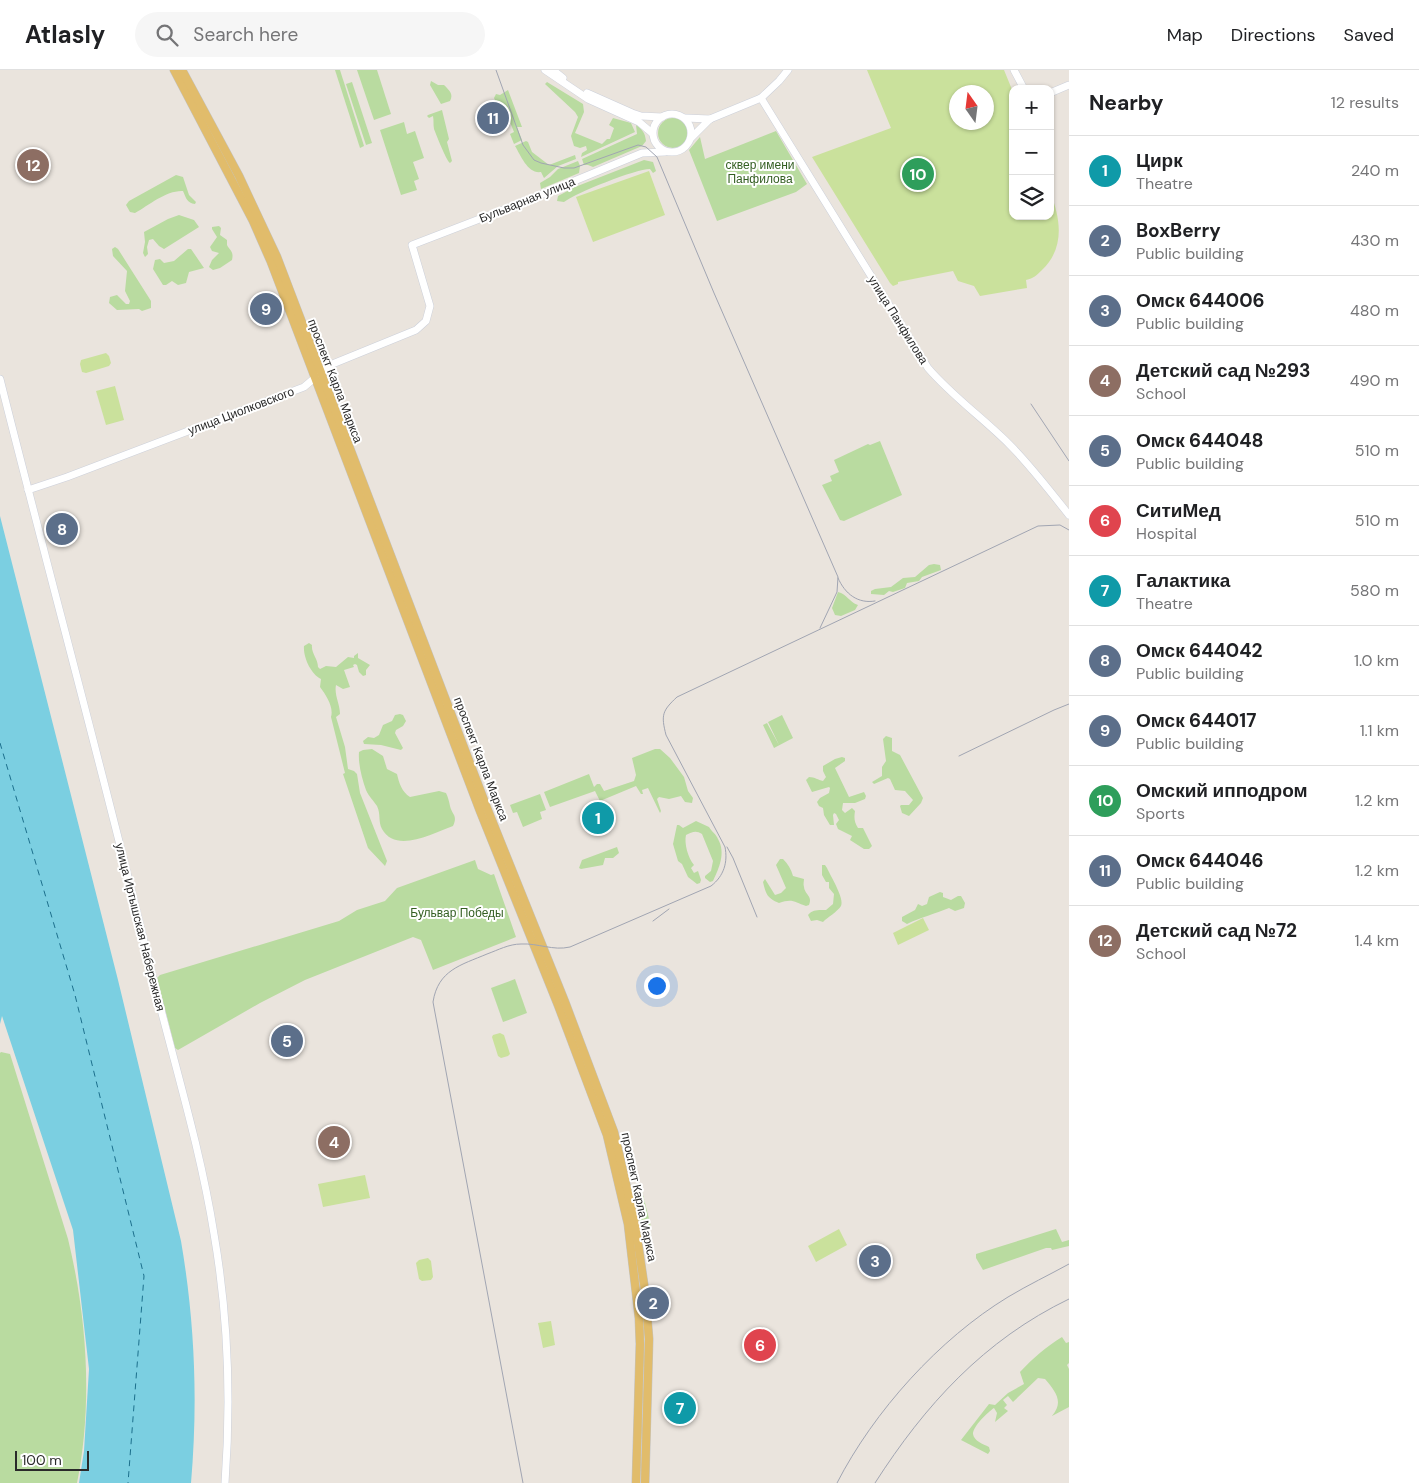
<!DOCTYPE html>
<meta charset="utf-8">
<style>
body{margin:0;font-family:"DM Sans",sans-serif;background:#f6f6f6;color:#202124}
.controls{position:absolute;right:15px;top:15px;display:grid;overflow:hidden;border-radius:10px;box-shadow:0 1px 4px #0004}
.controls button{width:45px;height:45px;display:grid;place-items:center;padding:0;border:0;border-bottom:1px solid #e0e0e0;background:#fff;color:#202124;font:25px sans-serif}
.compass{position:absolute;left:949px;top:15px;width:45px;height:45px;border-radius:50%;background:#fff;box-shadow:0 1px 4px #0004;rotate:346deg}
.scale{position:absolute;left:15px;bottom:12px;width:74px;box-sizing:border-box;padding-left:5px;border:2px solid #2a2a2a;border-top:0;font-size:14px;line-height:18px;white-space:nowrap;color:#2a2a2a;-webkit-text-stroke:4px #fff;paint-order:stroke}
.you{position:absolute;left:656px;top:915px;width:18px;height:18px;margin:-12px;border:4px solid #fff;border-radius:50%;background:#1a73e8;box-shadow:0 0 0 8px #1a73e833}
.badge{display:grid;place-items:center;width:32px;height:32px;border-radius:50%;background:#d93025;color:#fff;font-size:16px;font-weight:700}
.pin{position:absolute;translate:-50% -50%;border:2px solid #fff;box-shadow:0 1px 5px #0006}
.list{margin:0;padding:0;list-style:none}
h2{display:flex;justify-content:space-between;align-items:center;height:65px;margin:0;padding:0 20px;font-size:21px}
h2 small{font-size:16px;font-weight:400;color:#757577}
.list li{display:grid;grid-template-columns:32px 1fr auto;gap:15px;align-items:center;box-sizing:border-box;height:70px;padding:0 20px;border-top:1px solid #e0e0e0}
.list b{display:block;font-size:19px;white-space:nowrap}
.list p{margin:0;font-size:16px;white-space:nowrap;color:#757577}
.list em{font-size:16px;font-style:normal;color:#757577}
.icon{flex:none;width:28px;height:28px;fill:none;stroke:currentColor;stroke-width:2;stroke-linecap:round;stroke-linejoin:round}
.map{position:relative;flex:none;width:1069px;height:1413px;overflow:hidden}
header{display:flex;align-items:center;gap:30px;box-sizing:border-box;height:70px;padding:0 25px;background:#fff;border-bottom:1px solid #e0e0e0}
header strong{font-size:24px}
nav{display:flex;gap:28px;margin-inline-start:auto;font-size:18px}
.search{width:350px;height:45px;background:#f6f6f6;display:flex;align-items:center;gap:12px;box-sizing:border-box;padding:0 18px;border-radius:28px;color:#757577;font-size:19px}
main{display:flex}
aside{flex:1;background:#fff}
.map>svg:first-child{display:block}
.green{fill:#b9dba0}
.pitch{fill:#cae19c;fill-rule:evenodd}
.water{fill:#7bcfe1}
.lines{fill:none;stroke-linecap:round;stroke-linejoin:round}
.ferry{stroke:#1c6f8c;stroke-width:1;stroke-dasharray:6 5;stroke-linecap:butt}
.secondary-casing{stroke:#ccd0da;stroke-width:8}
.primary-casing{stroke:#c3c3c3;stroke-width:9}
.secondary{stroke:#fff;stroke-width:7}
.primary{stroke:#e1bc6b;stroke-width:8}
.tram{stroke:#a1a5b2;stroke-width:1}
.rail{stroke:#a1a5b2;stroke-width:1}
.labels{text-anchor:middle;stroke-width:4;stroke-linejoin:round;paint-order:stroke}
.park-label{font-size:12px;fill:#345f22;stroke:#fff}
.street-label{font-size:12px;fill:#2a2a2a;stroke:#fff}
</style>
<header>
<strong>Atlasly</strong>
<div class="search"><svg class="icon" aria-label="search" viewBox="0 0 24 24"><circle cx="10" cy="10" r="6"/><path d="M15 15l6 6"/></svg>Search here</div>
<nav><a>Map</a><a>Directions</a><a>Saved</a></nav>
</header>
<main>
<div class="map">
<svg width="1069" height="1413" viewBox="0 0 1069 1413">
<rect width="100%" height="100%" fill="#eae4dd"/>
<!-- green -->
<g class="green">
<path d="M335,0H340L364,76L360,78Z"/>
<path d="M357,0H377L391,44L374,50Z"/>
<path d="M431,11L438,15H444C449,20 454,24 450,31L441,34L430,15Z"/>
<path d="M352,12L372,73L366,75L346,14Z"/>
<path d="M547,12L583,34L584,42L575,63L602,74L607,69H610L614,58L609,55L613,48L631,53L635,62L581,87L582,83L587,80L586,76L580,78L574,76L571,66L578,47L575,42L545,14Z"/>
<path d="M508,20L522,57H517L522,70L514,74L510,64L514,62L508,47H505L501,43L494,28L496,24L500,25Z"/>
<path d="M442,40L449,69L447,72L452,91L450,93C446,90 436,64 434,59C433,54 434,51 433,46L429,48L427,46L428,45Z"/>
<circle cx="673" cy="63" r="15"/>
<path d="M404,52L407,64L415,61L424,88L413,92L419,109L414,111L417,120L401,125L380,60Z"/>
<path d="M636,55C643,60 645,63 646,71L642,76L593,97L588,95H584L582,89L637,64Z"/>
<path d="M776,61L807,114L796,122L717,151L689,80L700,67L705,89Z"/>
<path d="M526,71L528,72L532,82L549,95L575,85L576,89L558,96L544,108L541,102C528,104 521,86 515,76Z"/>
<path d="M644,90L653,92L656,101L653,103L650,99C635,99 576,123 564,132L557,131L558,126L575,117Z"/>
<path d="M578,91L580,96L579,103L541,119L540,113L550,107L558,99Z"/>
<path d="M176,105L183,107L189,125L196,132L195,134C187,133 186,128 183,121C167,120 149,135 135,143L130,142L126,135L129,131Z"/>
<path d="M179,145L194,150L199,157L164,179L159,176L153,169L149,170L147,177L148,184L145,187L143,183L145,172L144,162L168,149Z"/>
<path d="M219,156L221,158L220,165L227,170V175C230,181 234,181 232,190L220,198L213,200L209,197L212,190L219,183L212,181L210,177L217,167L212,159V157Z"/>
<path d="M115,177L118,179L151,231V238L142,241L139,239L117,240L109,233L110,227L117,225L126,234H129L130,231L125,221L127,201L113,186L112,179Z"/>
<path d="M188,179H191L204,198L189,202L186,213L178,215L172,211L166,215H163L153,199L155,190L160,189L164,193L174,191Z"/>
<path d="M880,371L902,425L844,451L840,450L822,415L832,411L830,406L839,402L834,390L868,374L870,375Z"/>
<path d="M934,494L940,495L941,500L922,507L919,511L907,513L905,518L893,522L889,521L884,525L871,524V521L875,519L891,517L903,508L915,507L929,495Z"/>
<path d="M838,522C847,524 849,532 858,535L855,540L841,546L835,545L832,538Z"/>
<path d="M309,573L312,575C311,583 318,589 318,597L320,599L326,596L336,597L348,587L354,588V586L358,583V588L370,595L366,600V605L363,606L359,602L357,595L355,594L353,595L354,597L344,600L350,617L343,619L336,615C334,625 340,634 340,644L336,647L345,677L348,699L354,701L357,704L360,723L387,791L385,796L368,778L343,704L345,703L331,647C334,637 326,625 320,617L321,609C311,604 303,587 304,576Z"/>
<path d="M400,644L403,645L406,651L403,656L396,660L395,663L403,678L401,680L381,675L364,674L363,671L368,667L374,668L379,665L383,655L392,651L395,645Z"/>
<path d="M782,645L793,668L774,678L763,655L767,653L779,675L768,652Z"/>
<path d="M886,666L892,668V681L900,685L923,728L921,733L909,746L902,743L900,736L901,735H909L913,730L905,721L895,720L890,709L888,708L874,714L872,712L882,706V697L886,691L883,669Z"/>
<path d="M372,679L383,686L387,699L397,704C399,713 402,722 410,727L439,721L446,723C448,727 449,731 450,736C452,745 458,745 453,756C433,763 396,784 382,759C378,752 381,744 377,736C374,731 369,727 366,720C362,709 358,694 359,682L363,680Z"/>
<path d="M655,679H660L670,688L684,707L688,721L693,728L692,733L685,732L681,726L669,729L659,727L657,729L661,741L660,743L648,718L642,720L643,724H641L636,716L600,731L595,721L550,737L544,722L589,704L594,717L597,714H600L604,721L634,711L636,705L632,688Z"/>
<path d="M842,687L845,688V691L835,698L849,727L864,722L866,726L865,729L855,733H843L842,740L845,743L852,738L855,741C854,747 854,752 858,758H863L872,776L869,779H864L850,770L852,766L838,759L836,754L839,750L836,744L834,743L833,745L834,755H830L824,745L823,738L819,736L817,732L820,728L829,723L830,718L829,717L812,722L806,710L809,707C815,707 818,710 823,711L826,707L823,701V696L835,689Z"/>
<path d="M540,724L546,740L540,742L542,749L523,757L517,742L513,743L510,735Z"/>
<path d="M696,751L709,757C712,762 716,764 718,769C726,783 719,798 713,811L710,812L705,808V806L711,801L713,791L702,764C696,760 692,762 686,765C684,773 688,788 694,795L691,798L694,803L698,801L701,810L700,813L697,814L688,807L682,794L678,791L673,774L677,755H679L683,758Z"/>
<path d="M617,777L619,783L613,788H605L603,795L581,799L579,798L582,790Z"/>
<path d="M780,789H783C788,794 791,799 793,806L804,809C804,811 803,814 804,817C805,825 813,826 809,835L806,836C795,832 792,828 779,833C767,828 766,824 763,812L765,809L775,825L781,823L786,818L776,795Z"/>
<path d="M475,790L478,799L491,805L494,804L516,867L433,900L421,870L413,867L305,910L260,933L178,980L175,978L157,908L160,905L339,851L357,840L385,831L397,818Z"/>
<path d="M822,795H825L827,798C830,805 845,829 841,836C837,842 828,847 823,852L817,850L811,851L808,845C813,839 819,840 826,840L833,834L834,824L829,818V812H826L822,805Z"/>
<path d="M940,822L943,823V827L951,830L958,826H961L965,833L964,838L955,841L949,838C935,844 921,847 907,854L902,851V847L915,840L918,834L922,836L927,834L929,827Z"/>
<path d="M515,909L527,943L503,952L491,918Z"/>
<path d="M1,982L10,984L68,1169C87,1247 93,1334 77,1413H0V983Z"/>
<path d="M642,1121L651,1157H638L630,1123Z"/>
<path d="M1056,1159L1062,1172L1069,1170V1176L1052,1180L1051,1178H1046L983,1200L976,1188V1184Z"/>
<path d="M1062,1267L1066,1273L1069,1272V1293L1067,1295L1069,1299V1337L1052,1346C1064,1332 1056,1322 1045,1309L1038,1308L1013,1332L1008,1326L1003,1330L1007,1335L1004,1338L1008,1341L995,1352L997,1343L994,1338C988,1342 973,1356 973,1364C974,1371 983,1374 989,1377L990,1381L988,1384L961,1370L989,1334L995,1335L1008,1323L1024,1314L1020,1302C1033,1288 1046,1277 1062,1267Z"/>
</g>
<!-- pitch -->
<g class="pitch">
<path d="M867,0H1004L1013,22V146H1050V122C1061,149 1065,178 1042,200C1036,206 1034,208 1026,210L1027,218L980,226L974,216L958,211L953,201L898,212V214L893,216L890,213L812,87L891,58ZM956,22H986V52H956Z"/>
<path d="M649,101L665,145L593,172L576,127Z"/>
<path d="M106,283L109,286L111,293L109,296L86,303L82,302L80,294L81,290Z"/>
<path d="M115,316L124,350L106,355L96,321Z"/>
<path d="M923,848L929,860L898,875L893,863Z"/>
<path d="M500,963L504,965L510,984L508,986L501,988L498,986L492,967L493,965Z"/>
<path d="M365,1105L370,1128L323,1137L318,1114Z"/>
<path d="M839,1159L847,1175L816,1192L808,1176Z"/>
<path d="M428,1188L431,1191L433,1207L431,1210L422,1211L419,1209L416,1193L419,1190Z"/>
<path d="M551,1251L555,1275L543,1278L538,1253Z"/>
</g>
<!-- water -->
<path class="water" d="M0,446L118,910L181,1171C195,1253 198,1331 191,1413H79L84,1381L89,1299L73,1160L2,946L0,954Z"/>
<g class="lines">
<!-- ferry -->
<path class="ferry" d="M0,673L75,925L144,1206L128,1413"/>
<!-- secondary casing -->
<g class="secondary-casing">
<g id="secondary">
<path d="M545,0L588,29L639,52L652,63"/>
<path d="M553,0L563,8"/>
<path d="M1014,0L1024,19"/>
<path d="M587,23L632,43L641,46L662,47"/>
<path d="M1050,23L1069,15"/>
<path d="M761,28L928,298C952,326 983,348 1009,374C1031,396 1050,421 1069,445"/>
<circle cx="672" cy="63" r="19"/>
<path d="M685,48L710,49"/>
<path d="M691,68L710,49L761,28L779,11L788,0"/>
<path d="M0,309C50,508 104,705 152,904C173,990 200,1076 214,1164C228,1245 231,1331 225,1413"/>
<path d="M28,420L67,407L304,317L330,295L416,260L426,251L430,236L412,175L521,133L642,83L665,82"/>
</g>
</g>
<!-- primary casing -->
<g class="primary-casing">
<g id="primary">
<path d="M174,0L253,151L271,192L480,741L558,935L607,1065L628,1154L639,1248L640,1274L636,1413"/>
<path d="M182,0L239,106L277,187L487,738L565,932L614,1062L635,1153L645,1221L649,1269L645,1413"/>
</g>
</g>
<!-- secondary -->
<use href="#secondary" class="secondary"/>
<!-- primary -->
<use href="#primary" class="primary"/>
<!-- tram -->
<g class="tram">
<path d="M496,0L523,75L534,90L541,93L564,98H574L638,75L646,77L657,87L714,223L838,507L837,522L820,558"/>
<path d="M838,508C845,524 858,534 875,531"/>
<path d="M727,777L733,788L757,847"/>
<path d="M653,851L669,839"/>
<path d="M523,1413L433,932C438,900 461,895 487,884C498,880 509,874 521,874C538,873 553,881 570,877L711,816C724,806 728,792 725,777L666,665C661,645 662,641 677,627L1038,456L1060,455L1069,460"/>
</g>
<!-- rail -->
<g class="rail">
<path d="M1031,334L1069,391"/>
<path d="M959,686L1054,640L1069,634"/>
<path d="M837,1413C874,1341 939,1269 1008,1227C1028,1215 1049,1205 1069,1194"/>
<path d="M875,1413C925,1335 984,1270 1069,1229"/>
</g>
</g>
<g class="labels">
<!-- park labels -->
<g class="park-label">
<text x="760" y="99">сквер имени<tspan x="760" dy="14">Панфилова</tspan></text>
<text x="457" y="847">Бульвар Победы</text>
</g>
<!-- street labels -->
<g class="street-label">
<text transform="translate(527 130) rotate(-22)" y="4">Бульварная улица</text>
<text transform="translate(898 250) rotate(58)" y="4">улица Панфилова</text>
<text transform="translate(335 311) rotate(69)" y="4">проспект Карла Маркса</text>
<text transform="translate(241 341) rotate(-21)" y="4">улица Циолковского</text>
<text transform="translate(481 689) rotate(69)" y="4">проспект Карла Маркса</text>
<text transform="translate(140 857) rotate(76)" y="4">улица Иртышская Набережная</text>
<text transform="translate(639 1127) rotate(78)" y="4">проспект Карла Маркса</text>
</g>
</g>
</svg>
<div class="controls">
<button>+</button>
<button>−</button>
<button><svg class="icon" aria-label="layers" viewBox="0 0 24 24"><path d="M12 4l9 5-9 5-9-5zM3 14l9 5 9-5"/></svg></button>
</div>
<svg class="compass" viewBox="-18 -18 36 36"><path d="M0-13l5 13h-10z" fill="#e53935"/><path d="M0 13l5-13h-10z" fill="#757577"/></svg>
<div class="scale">100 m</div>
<div class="you"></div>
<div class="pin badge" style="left:598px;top:748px;background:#0f9aa8">1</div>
<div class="pin badge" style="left:653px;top:1233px;background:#5c6f8a">2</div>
<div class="pin badge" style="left:875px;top:1191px;background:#5c6f8a">3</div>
<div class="pin badge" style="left:334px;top:1072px;background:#8d6e63">4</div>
<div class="pin badge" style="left:287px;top:971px;background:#5c6f8a">5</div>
<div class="pin badge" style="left:760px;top:1275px;background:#e0444e">6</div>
<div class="pin badge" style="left:680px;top:1338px;background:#0f9aa8">7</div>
<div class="pin badge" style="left:62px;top:459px;background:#5c6f8a">8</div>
<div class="pin badge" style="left:266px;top:239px;background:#5c6f8a">9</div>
<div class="pin badge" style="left:918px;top:104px;background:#2e9e5b">10</div>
<div class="pin badge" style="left:493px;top:48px;background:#5c6f8a">11</div>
<div class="pin badge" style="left:33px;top:95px;background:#8d6e63">12</div>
</div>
<aside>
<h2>Nearby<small>12 results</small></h2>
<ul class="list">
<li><span class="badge" style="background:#0f9aa8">1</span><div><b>Цирк</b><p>Theatre</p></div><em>240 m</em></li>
<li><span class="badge" style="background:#5c6f8a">2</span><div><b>BoxBerry</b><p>Public building</p></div><em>430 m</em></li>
<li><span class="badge" style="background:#5c6f8a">3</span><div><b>Омск 644006</b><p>Public building</p></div><em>480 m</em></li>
<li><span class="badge" style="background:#8d6e63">4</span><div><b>Детский сад №293</b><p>School</p></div><em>490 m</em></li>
<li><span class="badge" style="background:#5c6f8a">5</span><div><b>Омск 644048</b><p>Public building</p></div><em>510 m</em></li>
<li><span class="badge" style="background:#e0444e">6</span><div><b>СитиМед</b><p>Hospital</p></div><em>510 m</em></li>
<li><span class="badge" style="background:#0f9aa8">7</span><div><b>Галактика</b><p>Theatre</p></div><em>580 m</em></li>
<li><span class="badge" style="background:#5c6f8a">8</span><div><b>Омск 644042</b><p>Public building</p></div><em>1.0 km</em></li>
<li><span class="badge" style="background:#5c6f8a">9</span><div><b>Омск 644017</b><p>Public building</p></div><em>1.1 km</em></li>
<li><span class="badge" style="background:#2e9e5b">10</span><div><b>Омский ипподром</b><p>Sports</p></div><em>1.2 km</em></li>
<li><span class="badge" style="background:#5c6f8a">11</span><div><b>Омск 644046</b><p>Public building</p></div><em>1.2 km</em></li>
<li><span class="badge" style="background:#8d6e63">12</span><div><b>Детский сад №72</b><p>School</p></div><em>1.4 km</em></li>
</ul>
</aside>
</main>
